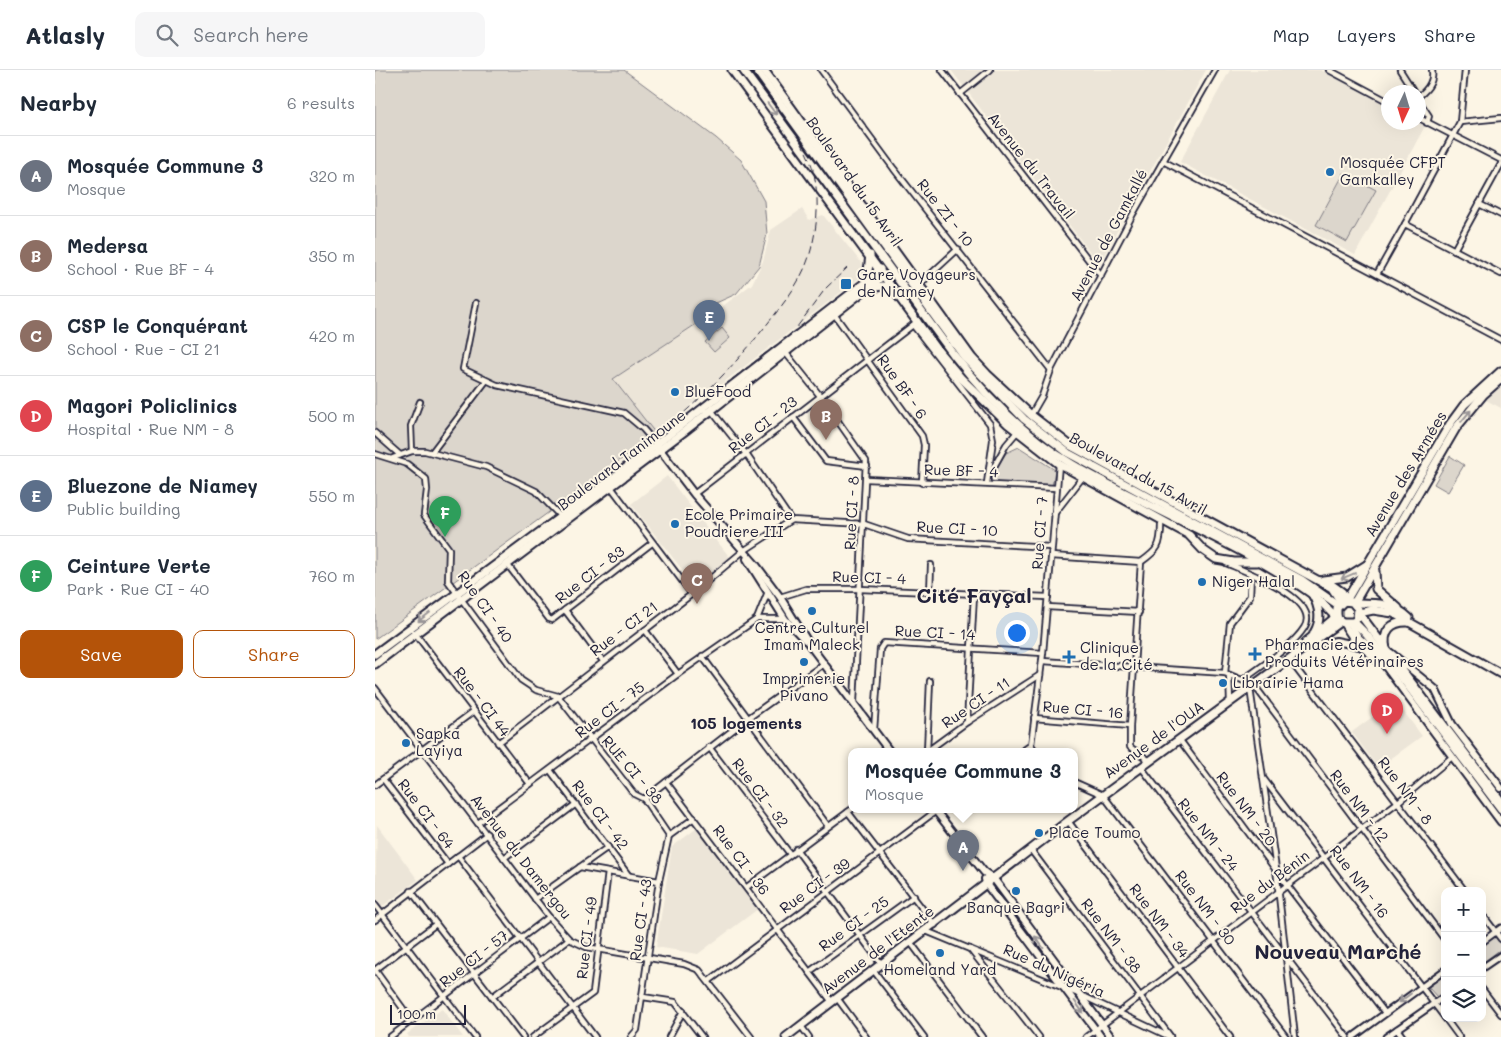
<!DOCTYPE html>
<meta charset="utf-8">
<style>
body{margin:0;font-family:Mali,sans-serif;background:#f6f6f7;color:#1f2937}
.controls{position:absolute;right:15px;bottom:15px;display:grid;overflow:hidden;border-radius:10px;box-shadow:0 5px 20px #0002}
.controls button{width:45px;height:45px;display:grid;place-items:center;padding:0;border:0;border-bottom:1px solid #e0e1e3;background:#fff;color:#1f2937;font:25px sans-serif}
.compass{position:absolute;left:1006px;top:15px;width:45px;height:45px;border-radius:50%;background:#fff;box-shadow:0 5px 20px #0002;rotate:184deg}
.scale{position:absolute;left:15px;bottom:12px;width:76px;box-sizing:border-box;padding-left:5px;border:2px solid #22223b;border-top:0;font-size:14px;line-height:18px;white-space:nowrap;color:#22223b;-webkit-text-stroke:4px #fcf5e5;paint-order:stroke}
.you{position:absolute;left:641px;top:562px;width:18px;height:18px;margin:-12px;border:4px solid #fff;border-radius:50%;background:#1a73e8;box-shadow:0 0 0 8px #1a73e833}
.badge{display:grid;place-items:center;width:32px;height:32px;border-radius:50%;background:#b45309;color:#fff;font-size:16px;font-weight:700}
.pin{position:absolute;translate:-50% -41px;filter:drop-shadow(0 1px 2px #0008)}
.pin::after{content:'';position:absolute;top:26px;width:18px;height:15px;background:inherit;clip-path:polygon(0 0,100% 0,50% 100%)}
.popup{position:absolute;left:473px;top:678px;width:230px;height:65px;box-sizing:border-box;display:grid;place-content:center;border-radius:10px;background:#fff;filter:drop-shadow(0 1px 4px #0005);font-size:16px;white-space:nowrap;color:#747a83}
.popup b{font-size:19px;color:#1f2937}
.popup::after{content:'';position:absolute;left:50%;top:100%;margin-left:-10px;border:10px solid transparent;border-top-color:#fff}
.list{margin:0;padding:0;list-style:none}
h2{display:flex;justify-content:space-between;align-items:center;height:65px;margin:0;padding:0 20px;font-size:21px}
h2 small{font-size:16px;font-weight:400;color:#747a83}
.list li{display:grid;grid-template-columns:32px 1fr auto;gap:15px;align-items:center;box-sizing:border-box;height:80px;padding:0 20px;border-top:1px solid #e0e1e3}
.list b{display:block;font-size:19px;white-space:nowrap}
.list p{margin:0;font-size:16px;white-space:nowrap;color:#747a83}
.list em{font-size:16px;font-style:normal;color:#747a83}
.actions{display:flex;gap:10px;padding:15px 20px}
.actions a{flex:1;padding:11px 0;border:1px solid #b45309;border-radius:10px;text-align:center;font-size:18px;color:#b45309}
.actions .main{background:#b45309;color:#fff}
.icon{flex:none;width:28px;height:28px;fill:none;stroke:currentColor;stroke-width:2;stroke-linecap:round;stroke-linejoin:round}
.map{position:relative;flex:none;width:1126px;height:967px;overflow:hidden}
header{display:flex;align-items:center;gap:30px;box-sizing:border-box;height:70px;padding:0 25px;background:#fff;border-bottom:1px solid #e0e1e3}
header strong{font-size:24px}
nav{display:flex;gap:28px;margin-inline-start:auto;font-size:18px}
.search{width:350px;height:45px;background:#f6f6f7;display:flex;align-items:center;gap:12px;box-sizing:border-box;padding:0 18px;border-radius:10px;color:#747a83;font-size:19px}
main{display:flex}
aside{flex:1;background:#fff}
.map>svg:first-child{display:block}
.built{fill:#ece5d8}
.green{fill:#dcd6cc;stroke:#7f7c84}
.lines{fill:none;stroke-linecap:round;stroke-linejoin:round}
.minor-casing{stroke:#22223b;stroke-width:8}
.tertiary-casing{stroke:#22223b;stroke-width:9}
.secondary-casing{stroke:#22223b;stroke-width:10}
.primary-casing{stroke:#22223b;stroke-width:11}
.trunk-casing{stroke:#22223b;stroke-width:11}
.minor{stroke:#fcf5e5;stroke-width:4.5}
.tertiary{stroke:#fcf5e5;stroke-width:5}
.secondary{stroke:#fcf5e5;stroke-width:6}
.primary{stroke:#fcf5e5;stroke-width:7}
.trunk{stroke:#fcf5e5;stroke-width:7}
.rail{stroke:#22223b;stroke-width:1;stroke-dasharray:8 4;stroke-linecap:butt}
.oneway{stroke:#9a9698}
.poi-dot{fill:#1f6fb2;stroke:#fcf5e5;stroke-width:2}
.labels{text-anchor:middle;stroke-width:4;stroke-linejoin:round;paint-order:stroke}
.poi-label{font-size:15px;fill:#22223b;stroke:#fcf5e5;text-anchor:start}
.street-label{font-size:15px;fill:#22223b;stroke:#fcf5e5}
.neighbourhood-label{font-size:16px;font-weight:bold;fill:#22223b;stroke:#fcf5e5}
.district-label{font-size:20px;font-weight:bold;fill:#22223b;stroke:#fcf5e5}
</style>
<header>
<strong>Atlasly</strong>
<div class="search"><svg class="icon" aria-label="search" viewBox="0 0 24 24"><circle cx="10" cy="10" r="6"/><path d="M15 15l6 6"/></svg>Search here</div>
<nav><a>Map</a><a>Layers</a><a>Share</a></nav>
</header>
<main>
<aside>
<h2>Nearby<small>6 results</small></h2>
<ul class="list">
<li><span class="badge" style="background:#6b7280">A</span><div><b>Mosquée Commune 3</b><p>Mosque</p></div><em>320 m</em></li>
<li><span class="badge" style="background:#8d6e63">B</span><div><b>Medersa</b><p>School · Rue BF - 4</p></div><em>350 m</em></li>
<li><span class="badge" style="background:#8d6e63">C</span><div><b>CSP le Conquérant</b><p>School · Rue - CI 21</p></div><em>420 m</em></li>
<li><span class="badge" style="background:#e0444e">D</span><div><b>Magori Policlinics</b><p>Hospital · Rue NM - 8</p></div><em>500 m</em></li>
<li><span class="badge" style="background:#5c6f8a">E</span><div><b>Bluezone de Niamey</b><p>Public building</p></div><em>550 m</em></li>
<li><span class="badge" style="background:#2e9e5b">F</span><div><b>Ceinture Verte</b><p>Park · Rue CI - 40</p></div><em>760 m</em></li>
</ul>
<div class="actions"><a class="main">Save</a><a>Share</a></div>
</aside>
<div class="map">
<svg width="1126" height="967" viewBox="0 0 1126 967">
<rect width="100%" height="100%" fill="#fcf5e5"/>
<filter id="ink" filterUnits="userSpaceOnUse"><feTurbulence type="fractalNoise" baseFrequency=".02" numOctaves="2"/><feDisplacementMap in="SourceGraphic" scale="10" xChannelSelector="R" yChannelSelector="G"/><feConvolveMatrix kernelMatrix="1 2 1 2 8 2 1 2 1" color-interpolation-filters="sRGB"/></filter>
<g filter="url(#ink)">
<!-- built -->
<g class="built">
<path d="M576,0H831L724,194Z"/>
<path d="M855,0H946L1013,36L1014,52H1044L1050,56L980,185L805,92Z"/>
<path d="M427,139L434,150L448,145L488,195L487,206L336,322L331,319L306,345L281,364L238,309L344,239L377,214L388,191L396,160Z"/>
<path d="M1126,315V338L1109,329Z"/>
<path d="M292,406L356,489L320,516L256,434Z"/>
<path d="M1020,630L1047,666L1003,698L977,662Z"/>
<path d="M2,755L43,810L5,838L0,831Z"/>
<path d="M322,758L383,839L323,884L281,877L297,777Z"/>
<path d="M67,939L88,967H34L32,964Z"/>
</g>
<!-- green -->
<g class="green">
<path d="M0,0H249L341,68L366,90L389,131L392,164L384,196L361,224L341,233L344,239L238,309L281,364L0,569Z"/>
<path d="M969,103L1001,120L972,172L941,155Z"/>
<path d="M347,258L355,268L339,282L330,272Z"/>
<path d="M644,377L680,400L677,416L618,412L615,409L631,383Z"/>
<path d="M1075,386L1089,395L1073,422L1059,414Z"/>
<path d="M1120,866L1126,870V879L1107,893V875Z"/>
<path d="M1070,903V921L1062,927L1054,918V915Z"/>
</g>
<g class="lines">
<!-- minor casing -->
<g class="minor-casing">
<g id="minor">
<path d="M446,0L519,99L676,300"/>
<path d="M567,0L726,206"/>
<path d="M954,0L1014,32"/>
<path d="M1025,0L1039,22"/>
<path d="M585,24L615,0"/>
<path d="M1044,26C1052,20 1059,11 1057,0"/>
<path d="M1044,31L1054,46L1052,53"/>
<path d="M1044,48L1126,90"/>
<path d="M1085,52L1126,48"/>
<path d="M788,91L1126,270"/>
<path d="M1104,134L1126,145"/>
<path d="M1030,154L1085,52L1090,0"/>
<path d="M1079,180L1126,94"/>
<path d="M1002,204L1030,154L1126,204"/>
<path d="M544,215L583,179"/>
<path d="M101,233L88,299L122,315L249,343L268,359L282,375"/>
<path d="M459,244L547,366L549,375L547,413"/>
<path d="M538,255L615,354L618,370L612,413"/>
<path d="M410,282L446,327L491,391L479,632"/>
<path d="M336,340L371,384L416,450L489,454L533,469L676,477"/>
<path d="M656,345L667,326L676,300L758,144L840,0"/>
<path d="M418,347L451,391L492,396"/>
<path d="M0,363L25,385"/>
<path d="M37,381L36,356L45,332"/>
<path d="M57,382L111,311"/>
<path d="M0,384L32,394L51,409L52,420L49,445L74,479L73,511L146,610L161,620L183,626L259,724L269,729L294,766"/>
<path d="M18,388L37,381H50L111,397L161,421L186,447"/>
<path d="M616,402L631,375L642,362"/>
<path d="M491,409L681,418"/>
<path d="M236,417L317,524"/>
<path d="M319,424L543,251"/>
<path d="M679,444L707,408"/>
<path d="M676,486L766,492"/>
<path d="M851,493C869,501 948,529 929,558C917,577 886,596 868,610"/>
<path d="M132,494L174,549L177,550L277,473"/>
<path d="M876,504L875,526L855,553L850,603L879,615L1070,870"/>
<path d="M555,523L556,495"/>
<path d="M405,527L431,519H485L673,527"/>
<path d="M672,537L764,542"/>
<path d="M190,540L228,591"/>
<path d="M382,549L392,524"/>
<path d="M270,560L303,604"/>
<path d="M40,563L155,714"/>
<path d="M327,586L453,756"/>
<path d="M914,589L1090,821"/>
<path d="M667,591L850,603"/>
<path d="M854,605L855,632"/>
<path d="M0,618L174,847L194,869L211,877L309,894L324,900L376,967"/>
<path d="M875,618L901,799L920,967"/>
<path d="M659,648L755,656"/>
<path d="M592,652L599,525"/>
<path d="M499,660L505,579L509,573L668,583"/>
<path d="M804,669L912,815L1010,943"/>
<path d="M123,673L317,524L367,482L416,450"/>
<path d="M334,677L415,784"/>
<path d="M552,681L555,611"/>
<path d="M551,682L592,652L665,605"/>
<path d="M646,682L656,675"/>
<path d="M661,682L656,675L668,583L684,394"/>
<path d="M775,691L755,677V656L766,492C783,480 786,476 786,455"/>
<path d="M766,697L972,967"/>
<path d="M175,700L254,806"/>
<path d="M888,708L1070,948"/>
<path d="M8,709L73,794"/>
<path d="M291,712L457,932"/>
<path d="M699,712L728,725L911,967"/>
<path d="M0,715L99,641"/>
<path d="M269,729L372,649L450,593"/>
<path d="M473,742L560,855"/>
<path d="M693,751L855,967"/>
<path d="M103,753L303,604L382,549H410"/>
<path d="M421,779L507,895"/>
<path d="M656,780L795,966"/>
<path d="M83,786L220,967"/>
<path d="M129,788L201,734"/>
<path d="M205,797L284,811"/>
<path d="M372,817L477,739"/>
<path d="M36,821L148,967"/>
<path d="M160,829L233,777"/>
<path d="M0,835L100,967"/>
<path d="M1107,844L1126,869"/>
<path d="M0,850L112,764"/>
<path d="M551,861L706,925L795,967"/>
<path d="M536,873L607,967"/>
<path d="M595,879L664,967"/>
<path d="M0,900L61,854"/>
<path d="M0,900L37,951"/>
<path d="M499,901L549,967"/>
<path d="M434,902L539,826"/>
<path d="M334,911L561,741"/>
<path d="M1107,919L1126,944"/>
<path d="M117,927L194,869"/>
<path d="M268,927L300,932L327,967"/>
<path d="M462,928L491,967"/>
<path d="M1070,948L1084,967"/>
<path d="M426,956L434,967"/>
<path d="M1022,959L1028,967"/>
<path d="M15,967L174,847"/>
<path d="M158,967L218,923L233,802"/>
<path d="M256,967L262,960L284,811L294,766L319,748"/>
<path d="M294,967L308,941"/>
<path d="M711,967L1023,732L1077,687"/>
</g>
</g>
<!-- tertiary casing -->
<g class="tertiary-casing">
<g id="tertiary">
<path d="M1107,872L1126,858"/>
<path d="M1107,898L1126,885"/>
<path d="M978,967L1070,900"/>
<path d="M1011,967L1070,926"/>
</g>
</g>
<!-- secondary casing -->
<g class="secondary-casing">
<g id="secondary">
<path d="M283,377L319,424L381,495L405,527L434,574L515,682"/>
<path d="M372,489L410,549L430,570"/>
<path d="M968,553L980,571L1002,590"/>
<path d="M975,553L983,567L999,581L1126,752"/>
<path d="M934,576L961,571L985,576"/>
<path d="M1016,583L1060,619L1077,654L1126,718"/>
<path d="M560,740L609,802L619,809L736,967"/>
<path d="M610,809L611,814L726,967"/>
</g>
</g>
<!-- primary casing -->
<g class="primary-casing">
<g id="primary">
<path d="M357,0L565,283L586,308L633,354L684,394L814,465L828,480L841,489L859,492H882"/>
<path d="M389,0L597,288L612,304L656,345L696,376L957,518L966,532"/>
<path d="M492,209L495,185"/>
<path d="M496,218L507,216L519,219"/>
<path d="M948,510L972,507L993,494"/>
<path d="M953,512L967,522L971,531"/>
<path d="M937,524C944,536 947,550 939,563"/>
<path d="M979,533C1000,533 1018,532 1034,548"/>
<path d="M984,543L998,540L1018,543L1126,604"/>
<path d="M931,572L962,546"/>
<path d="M1011,579C1007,561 1016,551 1034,552"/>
<path d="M0,584L234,411L492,211L505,199"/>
<path d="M0,594L311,360L509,205"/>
<path d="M411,967L693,751L966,551"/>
</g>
</g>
<!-- trunk casing -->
<g class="trunk-casing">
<g id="trunk">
<path d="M368,0L578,284C610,325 651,367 697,394C775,440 862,472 937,524C948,532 956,544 967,552H979L982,548L983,539L977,532L969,531L962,538V546"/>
<path d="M381,0L590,288L649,349L693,383L927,510L963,535"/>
<path d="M1000,501L1001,519L1023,538"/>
<path d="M971,531L1075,354L1089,335L1126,301"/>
<path d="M979,533L1081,358L1108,325L1126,309"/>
<path d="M984,543L1126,731"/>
<path d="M979,552L991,564L1030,612L1126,739"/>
</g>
</g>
<!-- minor -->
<use href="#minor" class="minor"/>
<!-- tertiary -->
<use href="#tertiary" class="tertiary"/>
<!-- secondary -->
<use href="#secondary" class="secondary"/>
<!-- primary -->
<use href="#primary" class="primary"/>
<!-- trunk -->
<use href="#trunk" class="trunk"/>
<!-- rail -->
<g class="rail">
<path d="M338,324L419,261L451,218L472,198"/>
<path d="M188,440C262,383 330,333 389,258C405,238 421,219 431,195C439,175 443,150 442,128C441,116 440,102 435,91C422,58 395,29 374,0"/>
</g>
</g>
<!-- one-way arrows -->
<defs><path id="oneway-shaft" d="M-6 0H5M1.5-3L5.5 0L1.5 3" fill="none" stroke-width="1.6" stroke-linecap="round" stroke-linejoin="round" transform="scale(1.25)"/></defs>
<g class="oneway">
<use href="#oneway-shaft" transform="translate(397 39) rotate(53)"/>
<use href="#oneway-shaft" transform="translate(1091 346) rotate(-50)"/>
<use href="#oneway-shaft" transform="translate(973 506) rotate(157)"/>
<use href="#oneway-shaft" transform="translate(49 547) rotate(143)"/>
<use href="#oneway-shaft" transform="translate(664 872) rotate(-126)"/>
<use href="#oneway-shaft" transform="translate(1030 928) rotate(143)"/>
<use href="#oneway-shaft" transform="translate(704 937) rotate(54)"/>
</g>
</g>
<!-- markers -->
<g class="poi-dot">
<circle cx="955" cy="102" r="5"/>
<rect x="465" y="208" width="12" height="12" rx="2.5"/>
<circle cx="300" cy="322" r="5"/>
<circle cx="300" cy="454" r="5"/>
<circle cx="827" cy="512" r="5"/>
<circle cx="437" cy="541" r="5"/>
<path d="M877.5 576.5h5v5h5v5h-5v5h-5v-5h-5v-5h5z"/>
<path d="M691.5 579.5h5v5h5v5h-5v5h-5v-5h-5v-5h5z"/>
<circle cx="429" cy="592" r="5"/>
<circle cx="848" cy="613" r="5"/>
<circle cx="31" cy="673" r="5"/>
<circle cx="664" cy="763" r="5"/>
<circle cx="641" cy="821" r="5"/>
<circle cx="565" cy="883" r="5"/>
</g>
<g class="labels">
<!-- poi labels -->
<g class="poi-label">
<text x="965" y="98">Mosquée CFPT<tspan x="965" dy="17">Gamkalley</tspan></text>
<text x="482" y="210">Gare Voyageurs<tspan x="482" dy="17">de Niamey</tspan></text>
<text x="310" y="327">BlueFood</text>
<text x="310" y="450">Ecole Primaire<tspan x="310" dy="17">Poudriere III</tspan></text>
<text x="837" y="517">Niger Halal</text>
<text x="437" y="563" text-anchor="middle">Centre Culturel<tspan x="437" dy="17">Imam Maleck</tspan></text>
<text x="890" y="580">Pharmacie des<tspan x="890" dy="17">Produits Vétérinaires</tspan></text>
<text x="705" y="583">Clinique<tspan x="705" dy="17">de la Cité</tspan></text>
<text x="429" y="614" text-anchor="middle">Imprimerie<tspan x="429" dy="17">Pivano</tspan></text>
<text x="858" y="618">Librairie Hama</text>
<text x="41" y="669">Sapka<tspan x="41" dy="17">Layiya</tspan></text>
<text x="674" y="768">Place Toumo</text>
<text x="641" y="843" text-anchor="middle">Banque Bagri</text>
<text x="565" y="905" text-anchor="middle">Homeland Yard</text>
</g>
<!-- street labels -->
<g class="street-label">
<text transform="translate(656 96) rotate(52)" y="5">Avenue du Travail</text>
<text transform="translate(479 112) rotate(55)" y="5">Boulevard du 15 Avril</text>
<text transform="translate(570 143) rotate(52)" y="5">Rue ZI - 10</text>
<text transform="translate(734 165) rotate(-62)" y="5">Avenue de Gamkallé</text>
<text transform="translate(527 317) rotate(55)" y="5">Rue BF - 6</text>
<text transform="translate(388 355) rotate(-38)" y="5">Rue CI - 23</text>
<text transform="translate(247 390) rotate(-37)" y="5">Boulevard Tanimoune</text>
<text transform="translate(586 401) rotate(2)" y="5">Rue BF - 4</text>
<text transform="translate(763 404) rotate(29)" y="5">Boulevard du 15 Avril</text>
<text transform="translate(1031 404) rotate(-59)" y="5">Avenue des Armées</text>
<text transform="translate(477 443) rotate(-87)" y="5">Rue CI - 8</text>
<text transform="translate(582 459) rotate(3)" y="5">Rue CI - 10</text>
<text transform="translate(665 463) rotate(-86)" y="5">Rue CI - 7</text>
<text transform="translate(215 505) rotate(-38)" y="5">Rue CI - 83</text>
<text transform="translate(494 508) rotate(2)" y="5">Rue CI - 4</text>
<text transform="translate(110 537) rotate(55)" y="5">Rue CI - 40</text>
<text transform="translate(249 559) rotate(-37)" y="5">Rue - CI 21</text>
<text transform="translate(560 563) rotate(3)" y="5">Rue CI - 14</text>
<text transform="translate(107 632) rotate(53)" y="5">Rue - CI 44</text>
<text transform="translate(601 633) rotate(-34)" y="5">Rue CI - 11</text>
<text transform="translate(235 640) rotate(-37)" y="5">Rue CI - 75</text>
<text transform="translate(708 640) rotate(5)" y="5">Rue CI - 16</text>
<text transform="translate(779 670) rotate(-36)" y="5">Avenue de l'OUA</text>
<text transform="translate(257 700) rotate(49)" y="5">RUE CI - 38</text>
<text transform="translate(1030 721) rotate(53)" y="5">Rue NM - 8</text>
<text transform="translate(385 723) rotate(53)" y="5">Rue CI - 32</text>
<text transform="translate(984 736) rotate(53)" y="5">Rue NM - 12</text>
<text transform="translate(871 739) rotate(53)" y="5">Rue NM - 20</text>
<text transform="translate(51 744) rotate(53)" y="5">Rue CI - 64</text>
<text transform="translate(225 745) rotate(53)" y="5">Rue CI - 42</text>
<text transform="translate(833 765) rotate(52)" y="5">Rue NM - 24</text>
<text transform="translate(146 787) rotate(52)" y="5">Avenue du Damergou</text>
<text transform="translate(366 790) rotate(53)" y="5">Rue CI - 36</text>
<text transform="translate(895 812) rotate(-37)" y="5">Rue du Bénin</text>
<text transform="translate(984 812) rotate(53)" y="5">Rue NM - 16</text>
<text transform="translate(440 816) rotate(-36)" y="5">Rue CI - 39</text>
<text transform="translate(830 838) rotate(53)" y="5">Rue NM - 30</text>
<text transform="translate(266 850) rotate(-82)" y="5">Rue CI - 43</text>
<text transform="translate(784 851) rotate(53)" y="5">Rue NM - 34</text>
<text transform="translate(479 854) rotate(-36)" y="5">Rue CI - 25</text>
<text transform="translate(736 866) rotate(53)" y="5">Rue NM - 38</text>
<text transform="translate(212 868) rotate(-83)" y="5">Rue CI - 49</text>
<text transform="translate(503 880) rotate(-37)" y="5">Avenue de l'Etente</text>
<text transform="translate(99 889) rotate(-38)" y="5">Rue CI - 57</text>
<text transform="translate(679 901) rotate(24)" y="5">Rue du Nigéria</text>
</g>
<!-- neighbourhood labels -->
<g class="neighbourhood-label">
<text x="371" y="659">105 logements</text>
</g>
<!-- district labels -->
<g class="district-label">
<text x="599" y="533">Cité Fayçal</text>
<text x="963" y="889">Nouveau Marché</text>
</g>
</g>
</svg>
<div class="controls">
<button>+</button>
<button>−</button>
<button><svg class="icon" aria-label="layers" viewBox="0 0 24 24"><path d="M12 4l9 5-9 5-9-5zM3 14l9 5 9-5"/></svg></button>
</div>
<svg class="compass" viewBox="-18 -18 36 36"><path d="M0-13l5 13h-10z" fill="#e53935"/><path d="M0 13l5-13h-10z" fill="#747a83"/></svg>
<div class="scale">100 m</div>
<div class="you"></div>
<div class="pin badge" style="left:588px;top:801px;background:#6b7280">A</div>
<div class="popup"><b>Mosquée Commune 3</b>Mosque</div>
<div class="pin badge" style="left:451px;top:370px;background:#8d6e63">B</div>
<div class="pin badge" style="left:322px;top:534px;background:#8d6e63">C</div>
<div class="pin badge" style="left:1012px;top:664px;background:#e0444e">D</div>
<div class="pin badge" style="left:334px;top:271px;background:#5c6f8a">E</div>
<div class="pin badge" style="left:70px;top:467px;background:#2e9e5b">F</div>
</div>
</main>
